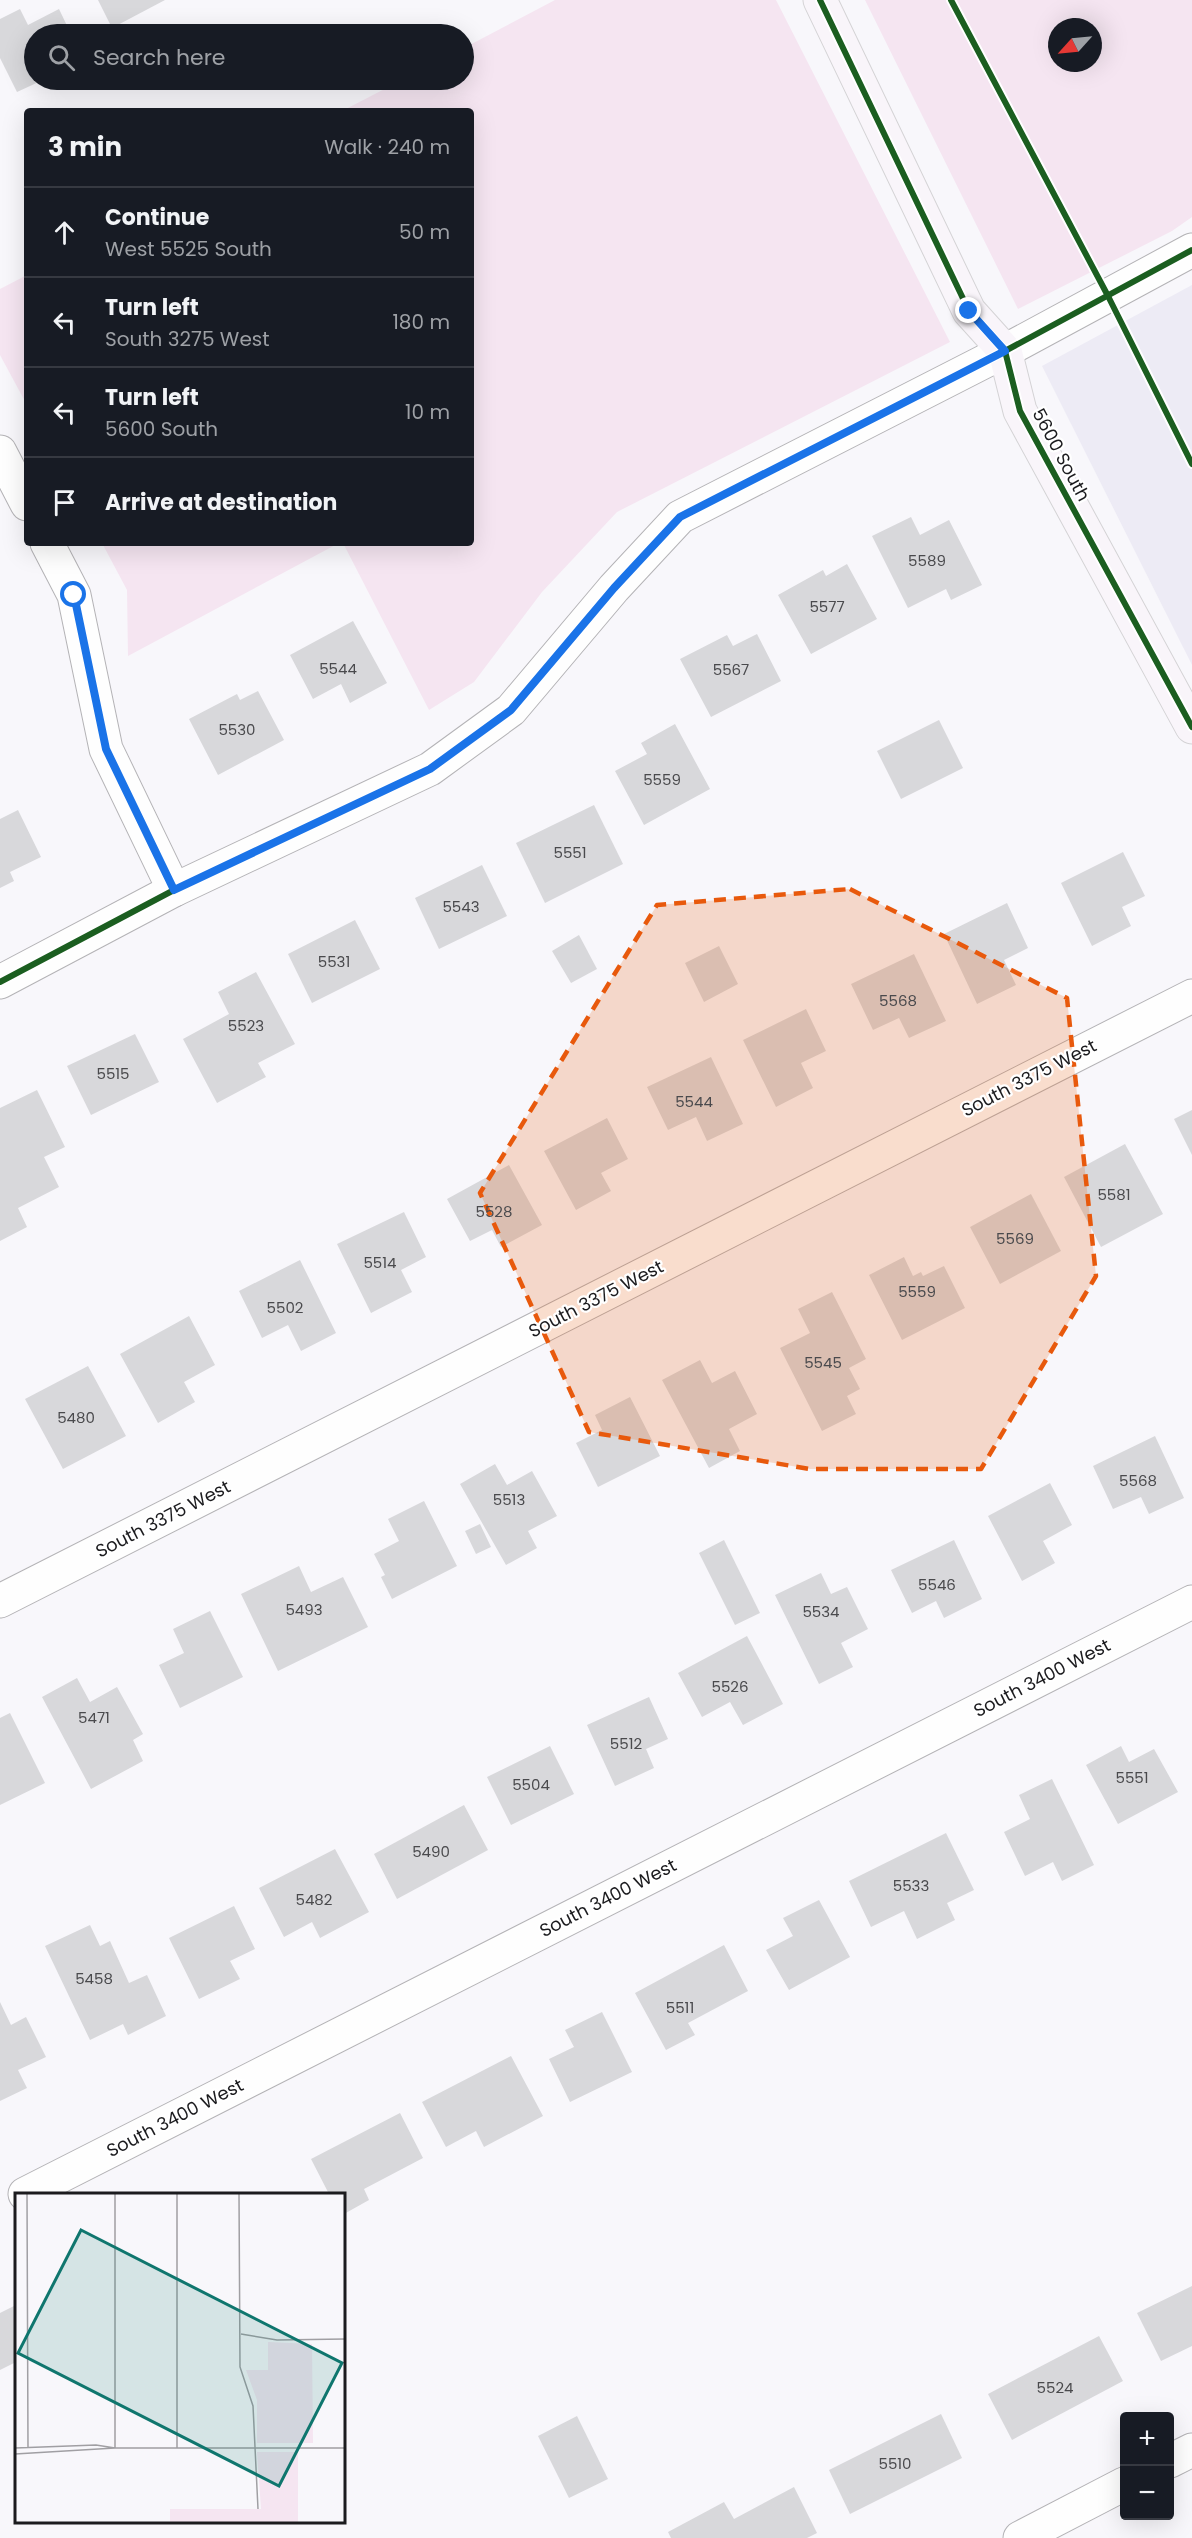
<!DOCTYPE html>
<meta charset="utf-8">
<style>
body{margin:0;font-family:Poppins,sans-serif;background:#20242c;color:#f1f3f6}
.controls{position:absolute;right:18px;bottom:18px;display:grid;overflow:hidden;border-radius:6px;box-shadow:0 6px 24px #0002}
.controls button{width:54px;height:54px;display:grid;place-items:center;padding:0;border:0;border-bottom:2px solid #363941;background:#171b24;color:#f1f3f6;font:30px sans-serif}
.compass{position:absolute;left:1048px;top:18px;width:54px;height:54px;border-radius:50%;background:#171b24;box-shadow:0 6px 24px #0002;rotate:243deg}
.stop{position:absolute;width:18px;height:18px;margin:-14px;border:4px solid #1a73e8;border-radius:50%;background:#fff}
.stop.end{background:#1a73e8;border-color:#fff;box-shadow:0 2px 6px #0008}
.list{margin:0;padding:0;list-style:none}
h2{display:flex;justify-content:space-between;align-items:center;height:78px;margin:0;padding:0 24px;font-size:26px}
h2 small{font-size:20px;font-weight:400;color:#9ea1a6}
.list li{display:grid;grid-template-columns:39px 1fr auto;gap:18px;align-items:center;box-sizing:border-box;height:90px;padding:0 24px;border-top:2px solid #363941}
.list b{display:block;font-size:22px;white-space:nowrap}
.list p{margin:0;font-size:20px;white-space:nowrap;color:#9ea1a6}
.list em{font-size:20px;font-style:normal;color:#9ea1a6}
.icon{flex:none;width:33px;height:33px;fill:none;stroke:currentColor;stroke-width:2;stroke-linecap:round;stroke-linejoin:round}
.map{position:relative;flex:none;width:1192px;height:2538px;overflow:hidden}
.search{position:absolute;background:#171b24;box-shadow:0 6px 24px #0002;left:24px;top:24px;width:450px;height:66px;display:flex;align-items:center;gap:15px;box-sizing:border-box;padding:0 21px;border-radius:33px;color:#9ea1a6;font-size:22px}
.panel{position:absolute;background:#171b24;box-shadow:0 6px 24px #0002;left:24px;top:108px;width:450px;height:438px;border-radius:6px}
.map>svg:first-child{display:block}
.built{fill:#edebf5}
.green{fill:#f5e5f1;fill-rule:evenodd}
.building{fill:#d8d8db}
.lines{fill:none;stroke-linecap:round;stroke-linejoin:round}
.minor-casing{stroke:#b4b3b6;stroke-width:35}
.major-casing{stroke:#d4d3d5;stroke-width:35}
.minor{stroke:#fefefe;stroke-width:33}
.major{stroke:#f9f5fa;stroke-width:33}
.cycleway-casing{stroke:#fff;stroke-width:10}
.cycleway{stroke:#1b5e20;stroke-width:6}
.route{stroke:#1a73e8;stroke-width:8}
.marked{fill:#e8590c;fill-opacity:0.2;stroke:#e8590c;stroke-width:4.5;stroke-dasharray:12 8;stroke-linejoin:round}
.labels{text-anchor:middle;stroke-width:4.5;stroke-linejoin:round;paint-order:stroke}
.number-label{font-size:15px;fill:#4a4a4d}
.street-label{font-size:18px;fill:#1b1b1e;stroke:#fff}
.inset-road{fill:none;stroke:#a09fa3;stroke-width:1.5}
.view{fill:#0f766e;fill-opacity:0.15;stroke:#0f766e;stroke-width:3}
.inset-edge{fill:none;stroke:#1b1b1e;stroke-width:3}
</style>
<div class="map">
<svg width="1192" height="2538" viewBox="0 0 1192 2538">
<rect width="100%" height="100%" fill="#f8f7fb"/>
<!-- built -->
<path class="built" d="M1192,285V665L1042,366Z"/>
<!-- green -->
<g class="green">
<path d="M555,0H776L950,342L617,512L542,592L474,682L429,710L343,543H471V111H342L402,80H464V48Z"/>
<path d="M865,0H1192V217L1172,231L1018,309ZM1057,27H1093V63H1057Z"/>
<path d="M27,275V405L0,355V289Z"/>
<path d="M102,543H339L128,656L127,590Z"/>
</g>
<!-- building -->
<g class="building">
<path d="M98,0H165L112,28Z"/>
<path d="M20,9L28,25L59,9L71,34H34V80H43L17,92L0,58V19Z"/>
<path d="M911,517L920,535L949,520L982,585L951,600L946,589L908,608L872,536Z"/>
<path d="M847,564L877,619L811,654L778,595L823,570L826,576Z"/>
<path d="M353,621L387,683L350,703L341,684L313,699L290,655Z"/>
<path d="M757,634L781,681L711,717L680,659L727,635L733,646Z"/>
<path d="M258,691L284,740L218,775L189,719L237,694L240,700Z"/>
<path d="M939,720L963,768L901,799L877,751Z"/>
<path d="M675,724L710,789L644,825L615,771L647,754L641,743Z"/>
<path d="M594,805L623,864L545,903L516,843Z"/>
<path d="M18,810L41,857L10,872L14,881L0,888V819Z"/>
<path d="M1123,852L1145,896L1122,907L1131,926L1092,946L1061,883Z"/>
<path d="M482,865L507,916L439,949L415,898Z"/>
<path d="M1007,903L1028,948L1004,960L1016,985L977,1004L944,934Z"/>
<path d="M355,920L380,969L312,1003L288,954Z"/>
<path d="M579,935L597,969L571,983L552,951Z"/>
<path d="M719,946L738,984L704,1002L685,963Z"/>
<path d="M914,954L946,1021L909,1038L899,1018L873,1030L851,984Z"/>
<path d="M256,972L295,1044L258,1063L266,1077L217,1103L183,1039L229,1014L218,992Z"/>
<path d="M806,1009L826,1051L801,1063L813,1088L776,1107L743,1040Z"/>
<path d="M135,1034L159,1082L91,1115L67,1066Z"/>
<path d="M711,1057L743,1124L707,1141L696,1117L668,1130L647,1087Z"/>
<path d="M37,1090L65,1147L44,1157L59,1187L18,1208L27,1227L0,1241V1108Z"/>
<path d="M1192,1110V1155L1174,1119Z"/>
<path d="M607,1118L628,1159L601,1173L611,1191L576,1210L544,1151Z"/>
<path d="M1125,1144L1163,1214L1101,1247L1064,1177Z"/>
<path d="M509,1165L542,1225L501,1247L492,1230L470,1241L447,1199Z"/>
<path d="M1031,1194L1061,1251L1000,1284L970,1227Z"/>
<path d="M404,1212L426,1257L401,1270L412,1292L371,1313L337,1244Z"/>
<path d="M904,1257L913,1276L921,1272L923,1276L944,1266L965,1308L902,1340L869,1275Z"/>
<path d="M300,1260L336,1333L301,1351L288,1325L262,1338L239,1291Z"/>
<path d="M832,1292L866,1359L849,1368L860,1389L847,1396L856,1414L822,1431L780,1348L810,1333L798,1309Z"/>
<path d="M189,1316L215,1365L184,1382L195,1402L158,1423L120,1354Z"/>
<path d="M700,1360L712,1383L735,1371L757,1414L729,1429L740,1451L709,1468L662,1380Z"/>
<path d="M88,1366L126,1436L63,1469L25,1399Z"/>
<path d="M630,1397L660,1456L598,1487L576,1443L602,1430L595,1415Z"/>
<path d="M1155,1436L1184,1498L1149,1514L1141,1497L1113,1509L1093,1466Z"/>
<path d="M495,1464L507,1485L532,1471L557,1516L528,1531L537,1548L506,1565L460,1484Z"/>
<path d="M1050,1483L1072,1525L1043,1541L1055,1563L1022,1581L988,1516Z"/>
<path d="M424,1501L457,1566L392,1599L381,1577L385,1575L374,1554L399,1541L388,1519Z"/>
<path d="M480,1524L491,1547L476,1554L465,1531Z"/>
<path d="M724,1540L760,1613L735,1625L699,1553Z"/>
<path d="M954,1540L982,1599L944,1618L936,1601L912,1613L891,1570Z"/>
<path d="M299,1566L311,1592L343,1577L368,1627L278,1671L241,1594Z"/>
<path d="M821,1573L831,1594L847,1587L868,1629L841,1643L853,1667L819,1684L775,1595Z"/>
<path d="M210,1611L243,1677L180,1708L159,1665L184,1653L173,1629Z"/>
<path d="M747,1636L783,1704L743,1725L730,1702L702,1717L678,1673Z"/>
<path d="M77,1678L90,1702L117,1687L143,1734L133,1740L143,1761L91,1789L42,1697Z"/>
<path d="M649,1697L668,1739L646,1749L654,1768L615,1786L587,1725Z"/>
<path d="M10,1713L45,1783L0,1805V1718Z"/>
<path d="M550,1746L574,1794L511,1825L487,1777Z"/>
<path d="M1121,1746L1129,1762L1154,1749L1178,1792L1118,1824L1086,1765Z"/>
<path d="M1052,1779L1094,1865L1062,1881L1053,1862L1025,1876L1004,1832L1030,1819L1019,1795Z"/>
<path d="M464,1805L488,1850L397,1899L374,1854Z"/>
<path d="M946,1833L974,1890L947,1903L955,1920L917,1939L904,1911L871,1927L849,1881Z"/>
<path d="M335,1849L369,1912L320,1938L312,1922L284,1937L259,1888Z"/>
<path d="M819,1900L850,1957L789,1990L766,1950L793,1936L783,1918Z"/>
<path d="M234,1906L255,1949L230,1961L240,1979L199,1999L169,1938Z"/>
<path d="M90,1925L100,1946L110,1941L129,1983L147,1975L166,2016L128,2035L123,2024L90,2040L45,1946Z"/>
<path d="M724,1945L748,1991L688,2023L695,2035L666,2050L635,1993Z"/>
<path d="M0,2002L11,2025L26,2017L46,2057L18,2070L27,2088L0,2101Z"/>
<path d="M602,2012L632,2072L570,2102L549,2059L574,2047L565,2030Z"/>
<path d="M511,2056L543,2116L484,2147L476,2131L446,2147L422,2102Z"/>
<path d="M400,2113L423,2158L364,2189L369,2200L344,2214V2194H329L311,2159Z"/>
<path d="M1192,2286V2346L1161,2361L1137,2313Z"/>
<path d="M16,2305V2362L0,2370V2313Z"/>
<path d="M1099,2336L1123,2381L1012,2440L988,2394Z"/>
<path d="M941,2414L962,2458L850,2514L829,2470Z"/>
<path d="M577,2416L608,2479L569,2498L538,2436Z"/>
<path d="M794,2487L817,2533L807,2538H671L668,2532L724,2502L734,2519Z"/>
</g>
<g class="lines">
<!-- minor casing -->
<g class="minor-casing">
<g id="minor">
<path d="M0,452L27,504"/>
<path d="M47,543L74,595L106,749L174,890"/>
<path d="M0,982L174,890L430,769L511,710L614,588L680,517L1005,351L1192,250"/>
<path d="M0,1601L1192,996"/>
<path d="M25,2194L1192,1602"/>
<path d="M1170,2461L1192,2450"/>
<path d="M1020,2538L1124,2484"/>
</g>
</g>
<!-- major casing -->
<g class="major-casing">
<path id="major" d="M820,0L969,311L1005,351L1020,411L1192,727"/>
</g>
<!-- minor -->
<use href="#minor" class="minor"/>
<!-- major -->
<use href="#major" class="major"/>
<!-- cycleway casing -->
<g class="cycleway-casing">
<g id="cycleway">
<path d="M820,0L969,311L1005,351L1020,411L1192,727"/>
<path d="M951,0L1108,296L1192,464"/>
<path d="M0,982L174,890L430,769L511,710L614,588L680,517L1005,351L1192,250"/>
</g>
</g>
<!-- cycleway -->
<use href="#cycleway" class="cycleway"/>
</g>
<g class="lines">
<!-- route -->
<path class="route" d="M74,595L106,749L174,890L430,769L511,710L614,588L680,517L1005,351L969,311"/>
</g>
<!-- marked area -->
<path class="marked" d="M850,889L1067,998L1096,1276L981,1469H810L589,1432L480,1193L657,905Z"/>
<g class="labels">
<!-- number labels -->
<g class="number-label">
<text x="927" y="566">5589</text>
<text x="827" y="612">5577</text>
<text x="338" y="674">5544</text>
<text x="731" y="675">5567</text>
<text x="237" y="735">5530</text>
<text x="662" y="785">5559</text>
<text x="570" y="858">5551</text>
<text x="461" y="912">5543</text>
<text x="334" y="967">5531</text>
<text x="898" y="1006">5568</text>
<text x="246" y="1031">5523</text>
<text x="113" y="1079">5515</text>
<text x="694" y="1107">5544</text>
<text x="1114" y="1200">5581</text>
<text x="494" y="1217">5528</text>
<text x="1015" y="1244">5569</text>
<text x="380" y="1268">5514</text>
<text x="917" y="1297">5559</text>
<text x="285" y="1313">5502</text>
<text x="823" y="1368">5545</text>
<text x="76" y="1423">5480</text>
<text x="1138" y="1486">5568</text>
<text x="509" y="1505">5513</text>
<text x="937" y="1590">5546</text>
<text x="304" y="1615">5493</text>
<text x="821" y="1617">5534</text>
<text x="730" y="1692">5526</text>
<text x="94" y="1723">5471</text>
<text x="626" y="1749">5512</text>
<text x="1132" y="1783">5551</text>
<text x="531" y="1790">5504</text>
<text x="431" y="1857">5490</text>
<text x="911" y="1891">5533</text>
<text x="314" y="1905">5482</text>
<text x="94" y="1984">5458</text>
<text x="680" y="2013">5511</text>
<text x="1055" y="2393">5524</text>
<text x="895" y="2469">5510</text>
</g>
<!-- street labels -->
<g class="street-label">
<text transform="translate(1061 455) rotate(62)" y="6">5600 South</text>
<text transform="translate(1029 1078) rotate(-27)" y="6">South 3375 West</text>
<text transform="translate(596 1299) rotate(-27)" y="6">South 3375 West</text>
<text transform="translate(163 1519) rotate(-27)" y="6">South 3375 West</text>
<text transform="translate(1042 1678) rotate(-27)" y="6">South 3400 West</text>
<text transform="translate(608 1898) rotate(-27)" y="6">South 3400 West</text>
<text transform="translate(175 2118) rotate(-27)" y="6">South 3400 West</text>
</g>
</g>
<!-- overview -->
<g transform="translate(15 2193)">
<rect width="330" height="330" fill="#f8f7fb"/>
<path d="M253,149L297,151L298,250H242V207L231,177H253ZM242,259H283V330H155V316H246Z" fill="#f5e5f1"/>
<path class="inset-road" d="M12,0L13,254M224,0L225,174L238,213L243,316M226,141L262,147L330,146M0,255L81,252L100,255L0,261M100,255V0M100,255H330M162,255V0"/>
<path class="view" d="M66,37L327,170L264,293L3,160Z"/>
<rect width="330" height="330" class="inset-edge"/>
</g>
</svg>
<div class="controls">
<button>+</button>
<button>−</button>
</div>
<svg class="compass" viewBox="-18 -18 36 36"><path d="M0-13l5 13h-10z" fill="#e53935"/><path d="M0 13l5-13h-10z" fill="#9ea1a6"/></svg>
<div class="stop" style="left:74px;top:595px"></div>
<div class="stop end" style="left:969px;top:311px"></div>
<div class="search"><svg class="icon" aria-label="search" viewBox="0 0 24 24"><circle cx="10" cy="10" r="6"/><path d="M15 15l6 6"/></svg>Search here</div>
<section class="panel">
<h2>3 min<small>Walk · 240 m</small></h2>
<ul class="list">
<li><svg class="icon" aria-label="ahead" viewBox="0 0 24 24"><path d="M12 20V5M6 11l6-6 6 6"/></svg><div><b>Continue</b><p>West 5525 South</p></div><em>50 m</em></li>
<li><svg class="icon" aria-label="left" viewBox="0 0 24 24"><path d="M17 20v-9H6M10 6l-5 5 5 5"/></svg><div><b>Turn left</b><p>South 3275 West</p></div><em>180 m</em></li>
<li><svg class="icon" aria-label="left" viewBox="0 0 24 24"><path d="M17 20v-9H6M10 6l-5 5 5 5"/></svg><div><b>Turn left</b><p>5600 South</p></div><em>10 m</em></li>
<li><svg class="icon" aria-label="arrive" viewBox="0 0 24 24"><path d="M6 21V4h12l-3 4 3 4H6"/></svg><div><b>Arrive at destination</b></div></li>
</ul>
</section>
</div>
